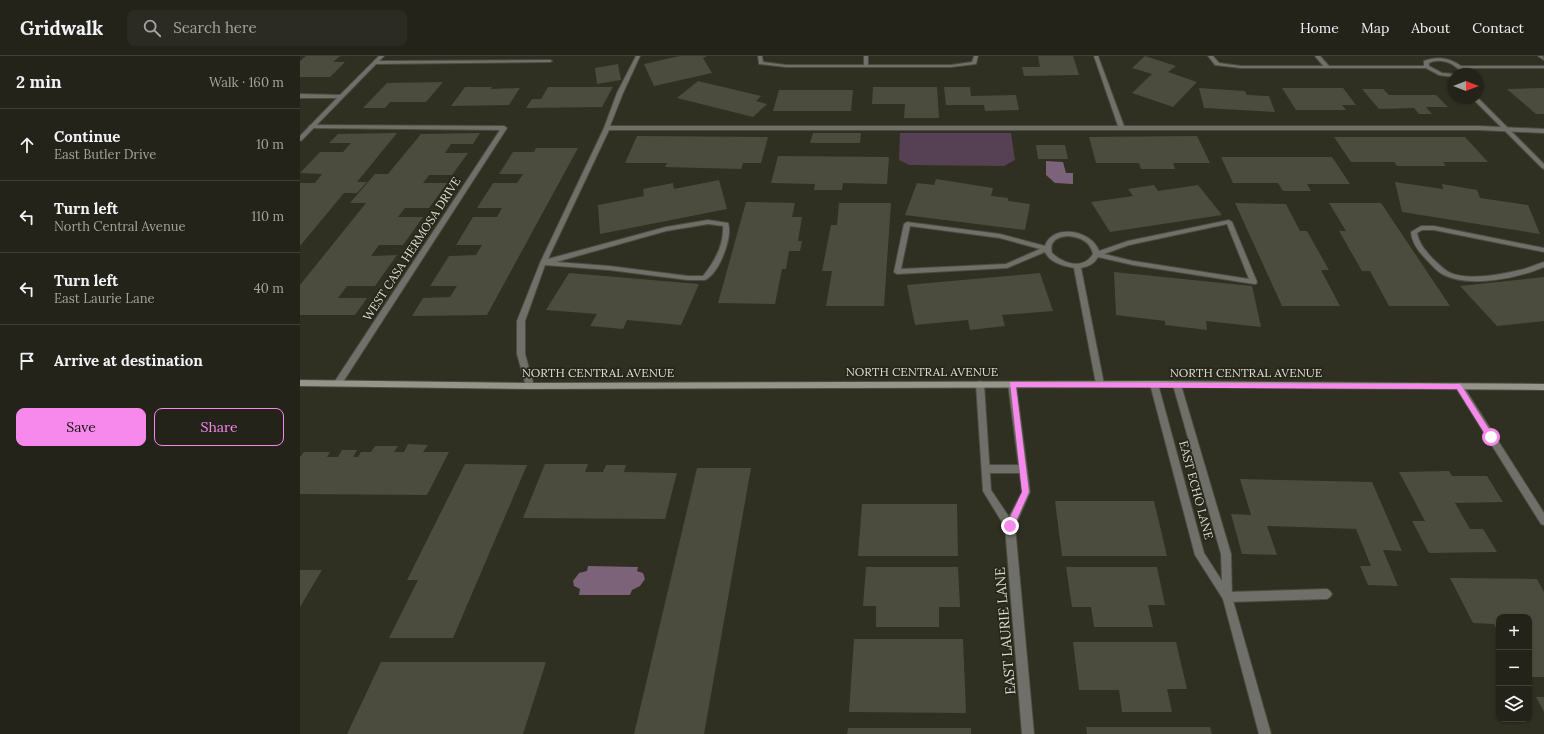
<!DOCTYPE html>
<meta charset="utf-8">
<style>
body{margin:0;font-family:Lora,serif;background:#2b2b23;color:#f1f3f6}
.controls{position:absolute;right:12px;bottom:12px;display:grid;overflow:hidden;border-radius:8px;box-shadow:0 1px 3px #0004}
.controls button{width:36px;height:36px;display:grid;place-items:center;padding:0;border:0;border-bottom:1px solid #404039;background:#23231a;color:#f1f3f6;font:20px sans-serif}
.compass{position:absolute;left:1148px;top:12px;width:36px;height:36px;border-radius:50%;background:#23231a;box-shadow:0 1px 3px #0004;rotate:90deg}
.stop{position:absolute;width:12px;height:12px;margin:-9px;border:3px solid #f788ec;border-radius:50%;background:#fff}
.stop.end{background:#f788ec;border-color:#fff;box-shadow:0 1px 4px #0008}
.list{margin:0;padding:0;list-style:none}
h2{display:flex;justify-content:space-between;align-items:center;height:52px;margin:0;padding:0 16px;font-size:17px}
h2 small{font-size:13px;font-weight:400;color:#a3a4a2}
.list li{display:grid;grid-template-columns:26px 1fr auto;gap:12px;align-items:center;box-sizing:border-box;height:72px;padding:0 16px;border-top:1px solid #404039}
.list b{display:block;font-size:15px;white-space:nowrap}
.list p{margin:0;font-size:13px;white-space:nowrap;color:#a3a4a2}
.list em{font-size:13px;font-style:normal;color:#a3a4a2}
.actions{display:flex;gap:8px;padding:12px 16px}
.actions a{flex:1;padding:9px 0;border:1px solid #f788ec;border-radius:8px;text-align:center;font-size:14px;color:#f788ec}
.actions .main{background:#f788ec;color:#111}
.icon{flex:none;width:22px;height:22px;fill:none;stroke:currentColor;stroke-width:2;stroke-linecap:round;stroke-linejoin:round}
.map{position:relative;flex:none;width:1244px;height:678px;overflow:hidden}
header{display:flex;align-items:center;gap:24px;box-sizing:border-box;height:56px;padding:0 20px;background:#23231a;border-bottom:1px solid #404039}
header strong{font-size:19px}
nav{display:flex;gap:22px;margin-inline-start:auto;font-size:14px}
.search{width:280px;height:36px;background:#2b2b23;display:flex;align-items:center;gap:10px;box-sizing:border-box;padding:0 14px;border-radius:8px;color:#a3a4a2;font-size:15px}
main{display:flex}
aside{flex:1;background:#23231a}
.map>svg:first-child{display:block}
.green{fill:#564053}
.water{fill:#7c6379}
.building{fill:#4c4c3e}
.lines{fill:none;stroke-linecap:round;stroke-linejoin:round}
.service-casing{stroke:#4b4b3f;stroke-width:2}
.minor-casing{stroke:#4b4b3f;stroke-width:2}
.secondary-casing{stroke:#4b4b3f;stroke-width:2}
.service{fill:#70706a;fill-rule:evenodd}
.minor{fill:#70706a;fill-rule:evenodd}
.secondary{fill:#95958b;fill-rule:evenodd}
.route{fill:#f788ec}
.labels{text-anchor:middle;stroke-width:3.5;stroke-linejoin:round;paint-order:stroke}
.street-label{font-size:12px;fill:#deded6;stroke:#262619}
.near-street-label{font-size:14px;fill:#deded6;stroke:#262619}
</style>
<header>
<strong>Gridwalk</strong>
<div class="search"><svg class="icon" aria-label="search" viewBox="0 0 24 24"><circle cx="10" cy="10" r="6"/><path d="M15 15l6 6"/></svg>Search here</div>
<nav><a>Home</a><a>Map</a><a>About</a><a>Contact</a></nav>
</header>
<main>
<aside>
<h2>2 min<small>Walk · 160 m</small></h2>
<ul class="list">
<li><svg class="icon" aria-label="ahead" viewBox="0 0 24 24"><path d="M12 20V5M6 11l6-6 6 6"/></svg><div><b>Continue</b><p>East Butler Drive</p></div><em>10 m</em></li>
<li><svg class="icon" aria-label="left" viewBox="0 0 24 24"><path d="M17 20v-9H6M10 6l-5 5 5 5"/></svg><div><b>Turn left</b><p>North Central Avenue</p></div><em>110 m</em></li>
<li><svg class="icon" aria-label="left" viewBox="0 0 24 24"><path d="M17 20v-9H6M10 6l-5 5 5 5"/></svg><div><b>Turn left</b><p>East Laurie Lane</p></div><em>40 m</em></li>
<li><svg class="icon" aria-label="arrive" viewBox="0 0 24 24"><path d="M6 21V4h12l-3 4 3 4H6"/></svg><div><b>Arrive at destination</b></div></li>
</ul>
<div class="actions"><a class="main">Save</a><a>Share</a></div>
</aside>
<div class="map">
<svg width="1244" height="678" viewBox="0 0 1244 678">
<rect width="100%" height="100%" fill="#2f2f22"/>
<!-- green -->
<path class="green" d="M600,77H711L715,104L704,110L609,109L599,104Z"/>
<!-- water -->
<g class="water">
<path d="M746,105L763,106L766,117H773V128L755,127L746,119Z"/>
<path d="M288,510L338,511L337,515L343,517L345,523L340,530L332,534L330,539H279L280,533L274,530L273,525L279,517L287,515Z"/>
</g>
<!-- building -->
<g class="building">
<path d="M6,0H40L33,6H45L30,21H0V5Z"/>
<path d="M380,0H407L403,2L412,17L354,30L344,8Z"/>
<path d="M738,0H773L779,19L724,20L722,11H740Z"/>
<path d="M845,0L876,10L868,16L897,26L873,51L832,37L852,18L832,12Z"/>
<path d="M318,8L321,24L297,28L295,12Z"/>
<path d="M398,25L461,40L456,45L467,48L453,61L377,42Z"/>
<path d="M143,26L126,46H90L85,52H63L87,27Z"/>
<path d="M165,31H192L191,33L220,32L209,49L151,50Z"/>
<path d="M248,31H313L302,51L226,52L232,43H241Z"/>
<path d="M573,31H637L639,62H604L605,48H572Z"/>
<path d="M644,31H670L671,40L716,39L719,54L685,55L684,49H646Z"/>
<path d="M899,32L945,35L947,39L969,40L975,56L904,52Z"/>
<path d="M982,32H1043L1056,49H1042L1046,54H996Z"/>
<path d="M1244,32V58H1236L1207,33Z"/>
<path d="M1062,33H1083L1089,39H1136L1148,51H1126L1132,58H1119L1114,52L1079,53Z"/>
<path d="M479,34H553L551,55H473Z"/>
<path d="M97,77L57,126H67L57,137H44L0,190V127H15L22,118L0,117L20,96H43L51,87H29L38,78Z"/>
<path d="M180,77L173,88H151L145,97H168L152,119H129L123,127H147L129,152H105L98,161H123L103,189H79L71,200L97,199L75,230H47L38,242H67L55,259H0V229L66,147H50L75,118H88L121,78Z"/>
<path d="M513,77H561L560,87H510Z"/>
<path d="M337,80L468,81L461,107H443L441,113L365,111L367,107H325Z"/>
<path d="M897,80L910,107H873L875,113H841L839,107H796L789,81Z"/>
<path d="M1034,81H1165L1188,106H1143L1146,110H1097L1094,106H1051Z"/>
<path d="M736,89H765L768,103H738Z"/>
<path d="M236,92H278L187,259L112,260L123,242L150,241L157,230H130L149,200L176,199L182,189H156L173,161H197L202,152H177L193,127H217L223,118H199L213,96H234Z"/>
<path d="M478,100L589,101L587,128L543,127L542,134H514L515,128L471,127Z"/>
<path d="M921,101H1032L1050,128H1007L1011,135H983L978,127H933Z"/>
<path d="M636,123L693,132L691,140L708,142V145L730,148L725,174L605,159L617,127L634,129Z"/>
<path d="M419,124L427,153L300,178L298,149L344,140L343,133L373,127L374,133Z"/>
<path d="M1095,126L1143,133L1142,128L1177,134L1180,142L1228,149L1240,178L1102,156Z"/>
<path d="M854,129L858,135L898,129L922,159L810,176L791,146L833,140L828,133Z"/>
<path d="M446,146L495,147L492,161H502L498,185H502L500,195H489L486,213H482L475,248L418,247Z"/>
<path d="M539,147H591L584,250H526L532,215H522L531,169H537Z"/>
<path d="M935,147L986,148L1000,175H1007L1029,214H1021L1040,250H982Z"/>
<path d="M1029,147H1081L1150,250H1089L1070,215H1062L1039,175H1046Z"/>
<path d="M814,216L952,230L961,271L906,265L907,274L865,269V265L816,259Z"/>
<path d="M269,217L399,228L381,269L327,264L323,273L290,270L297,258L246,254Z"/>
<path d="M740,217L753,255L702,259L705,270L670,274L668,264L615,269L607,229Z"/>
<path d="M1244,221V265L1197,270L1160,230Z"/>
<path d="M108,388L128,389L123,396H149L127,439L0,438V401L4,396H30L27,401H38L42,394H57L53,401H58L61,396H71L75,390H98L94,396H104Z"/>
<path d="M165,408L227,409L153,582H89L118,524H107Z"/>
<path d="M245,408H288L285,416H303L306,409H326L324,416L377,417L365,463L223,462Z"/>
<path d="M397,412H451L404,678H334Z"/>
<path d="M1149,415L1152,420H1187L1203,446L1155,447L1170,473H1183L1197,496L1129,497L1112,465H1125L1099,416Z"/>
<path d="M940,423L1072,426L1102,495L1083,494L1098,530L1068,529L1060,510H1071L1056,473L967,470L977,499L942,498L931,458L951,459Z"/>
<path d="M755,445H854L867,500H762Z"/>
<path d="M562,448H657L658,500H558Z"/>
<path d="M566,511H658L660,551H639V571H576V550H563Z"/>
<path d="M766,511H857L865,549H848L853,571H794L791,551H772Z"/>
<path d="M0,514H22L0,551Z"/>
<path d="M1150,522L1237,523L1244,536V621H1229V561H1199V578L1194,568L1173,567Z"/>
<path d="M554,583H663L666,657L549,656Z"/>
<path d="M773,586H876L887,633H867L872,656H822L819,634H779Z"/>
<path d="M81,606H246L223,678H47Z"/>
<path d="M1236,641H1244V656Z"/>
<path d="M786,671H910L912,678H787Z"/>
<path d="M548,672H671V678H547Z"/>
</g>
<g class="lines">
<!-- service casing -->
<g class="service-casing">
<g id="service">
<path d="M336,0H340L323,37L310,70H818L794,0H798L824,70H1179L1244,73V77L1179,74H309L248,203L366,171L408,164L428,167C433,181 419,218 405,224H388L309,214L245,209L225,265V298L234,330L233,332H227L226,330L217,298V265L240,207L304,72L317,37ZM408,168L423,170C424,189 415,205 403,220H388L309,210L256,206L366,175Z"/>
<path d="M564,0H568V11L564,10Z"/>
<path d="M1015,0H1020L1029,10V12H1025Z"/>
<path d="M1238,0H1243L1244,4Z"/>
<path d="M11,69L204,70L207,72L41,329H35L34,327L35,325L200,74L9,72V70Z"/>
<path d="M929,164L932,166L957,226L956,228H954L833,209L798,201C794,208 789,210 781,212L804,328L803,330H797L796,328L774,212C764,210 750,207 745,196L707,212L597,218L594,216L604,168L607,166L700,178L745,190C752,167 792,174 799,195L828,185ZM927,168L949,223L833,205L804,198L829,189ZM610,170L700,182L740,193L706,208L601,213ZM768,180C780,181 790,185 793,198C783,214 764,208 752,197C749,185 757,181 768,180Z"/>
<path d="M1121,170H1134L1244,192V196L1134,174H1122L1117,177C1119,188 1126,195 1133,203C1138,207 1142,212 1147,215C1165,226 1204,218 1224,213C1231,211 1237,208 1244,206V211C1219,222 1170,232 1144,219C1137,216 1131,208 1126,203C1118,195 1112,187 1111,176Z"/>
<path d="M686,409H722L725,410L726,413L725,416L722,417H686L683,416L682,413L683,410Z"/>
<path d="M1027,533L1030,535L1032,538L1030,541L1027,543L927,546L924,544L922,541L924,538L927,536Z"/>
</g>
</g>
<!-- minor casing -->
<g class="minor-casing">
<g id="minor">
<path d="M79,0H84L79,5L250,4L252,5L250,6L76,8L2,84L0,85V80L37,42H0V38L40,39Z"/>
<path d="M458,0H462L463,6L486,9H651L672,6L674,0H678L676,8L651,11H486L459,8Z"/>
<path d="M908,0H913L919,7L941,10H1124V5C1137,0 1150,2 1161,10H1244V12H1163L1165,14L1163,18H1157L1159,14C1152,6 1139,2 1129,7V10L1142,17L1156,18H1154V21L1139,19L1126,12H941L915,9Z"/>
<path d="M1172,42H1178L1244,108V113L1242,112Z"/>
<path d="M680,325L683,326L684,328L691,434L709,461L722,436L708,328L709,326H715L716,328L730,436L715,470L734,678H722L705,471L683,435L676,328L677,326Z"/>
<path d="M854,325L857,326L858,328L904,497L922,525L921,498L873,329L874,327H880L881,329L931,498L932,541L971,678H959L923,543L895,499L850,328L851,326Z"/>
<path d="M1159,327L1162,328L1244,457V469L1241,468L1156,332L1155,330L1156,328Z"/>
</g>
</g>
<!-- secondary casing -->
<g class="secondary-casing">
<path id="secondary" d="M0,324L230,327L854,325L1244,328V334L854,331L230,333L0,330Z"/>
</g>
<!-- service -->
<use href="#service" class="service"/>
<!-- minor -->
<use href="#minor" class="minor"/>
<!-- secondary -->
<use href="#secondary" class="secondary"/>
</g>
<!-- route -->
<path class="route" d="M710,326L1159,328L1161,329L1194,381L1193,383H1188L1157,333L716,331L729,436L713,472L710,473L706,470L722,436Z"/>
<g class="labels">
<!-- street labels -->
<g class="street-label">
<text transform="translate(112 193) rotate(-57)" y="4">WEST CASA HERMOSA DRIVE</text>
<text x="622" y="320">NORTH CENTRAL AVENUE</text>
<text x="298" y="321">NORTH CENTRAL AVENUE</text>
<text x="946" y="321">NORTH CENTRAL AVENUE</text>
<text transform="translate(896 434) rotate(75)" y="4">EAST ECHO LANE</text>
</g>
<!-- near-street labels -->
<g class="near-street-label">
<text transform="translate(705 575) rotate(-95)" y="5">EAST LAURIE LANE</text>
</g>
</g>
</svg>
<div class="controls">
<button>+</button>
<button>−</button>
<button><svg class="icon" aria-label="layers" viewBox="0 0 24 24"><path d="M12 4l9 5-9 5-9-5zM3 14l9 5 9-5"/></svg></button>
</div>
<svg class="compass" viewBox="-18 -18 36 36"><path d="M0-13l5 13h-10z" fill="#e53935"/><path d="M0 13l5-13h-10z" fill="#a3a4a2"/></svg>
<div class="stop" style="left:1191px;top:381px"></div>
<div class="stop end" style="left:710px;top:470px"></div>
</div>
</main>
